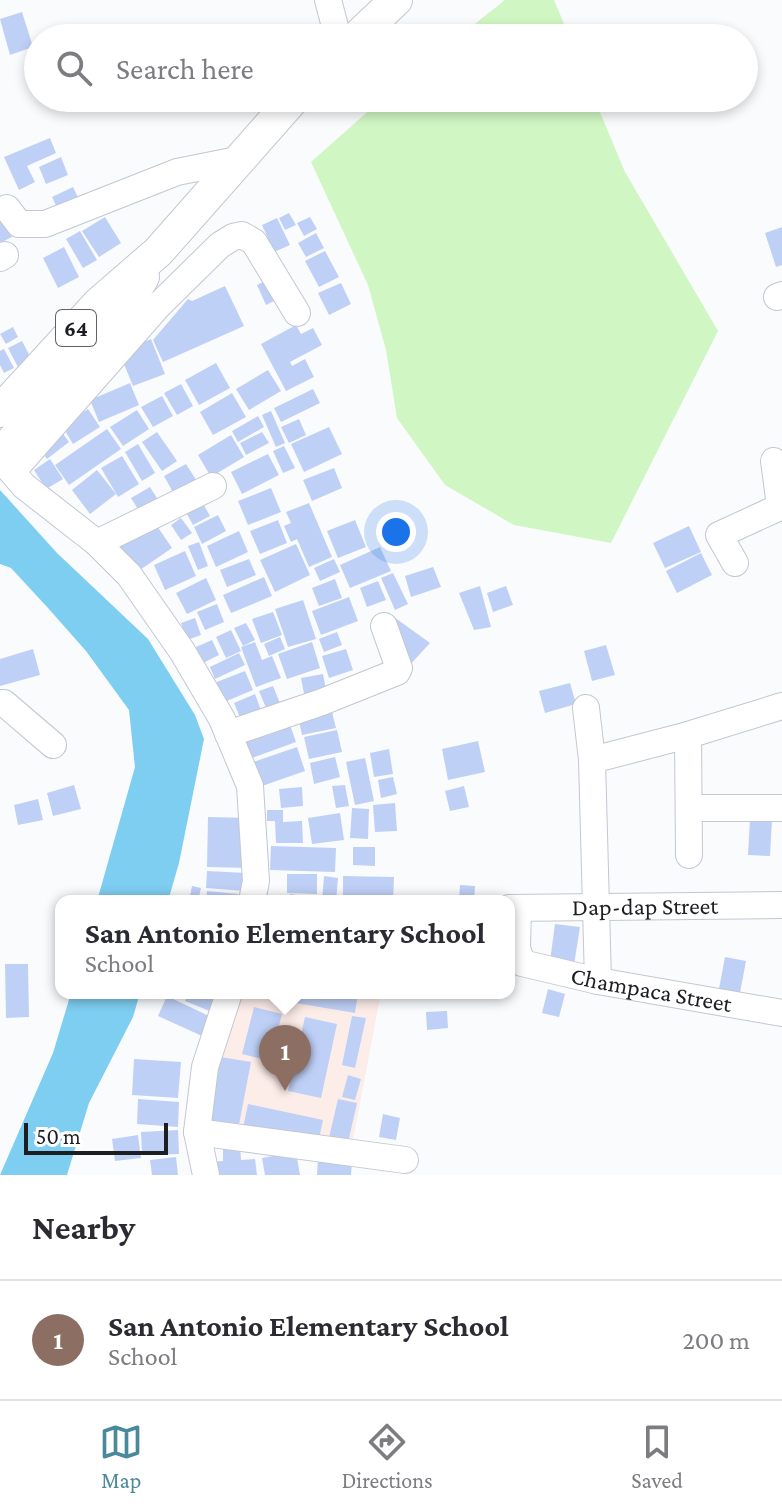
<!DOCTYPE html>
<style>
body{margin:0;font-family:"Crimson Pro",serif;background:#f2f2f3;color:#2b2b33}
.scale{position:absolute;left:24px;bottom:20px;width:144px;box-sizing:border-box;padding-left:8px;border:4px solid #1c1e22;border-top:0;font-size:22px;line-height:28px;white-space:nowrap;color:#1c1e22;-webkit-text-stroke:6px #fff;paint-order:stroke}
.you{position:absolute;left:396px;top:532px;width:28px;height:28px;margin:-20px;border:6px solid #fff;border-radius:50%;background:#1a73e8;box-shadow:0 0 0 12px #1a73e833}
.badge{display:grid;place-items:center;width:52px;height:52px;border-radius:50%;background:#48899c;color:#fff;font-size:26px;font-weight:700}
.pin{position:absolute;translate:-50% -66px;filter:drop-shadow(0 2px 4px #0008)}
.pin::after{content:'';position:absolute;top:42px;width:28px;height:24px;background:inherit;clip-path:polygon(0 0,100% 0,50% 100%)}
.popup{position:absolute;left:55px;top:895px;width:460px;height:104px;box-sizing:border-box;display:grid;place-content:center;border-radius:16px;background:#fff;filter:drop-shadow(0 2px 6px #0005);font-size:26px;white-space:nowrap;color:#7c7c81}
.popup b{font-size:30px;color:#2b2b33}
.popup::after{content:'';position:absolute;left:50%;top:100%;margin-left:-16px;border:16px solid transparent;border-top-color:#fff}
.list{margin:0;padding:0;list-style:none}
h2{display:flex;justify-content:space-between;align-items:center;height:104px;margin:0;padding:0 32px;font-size:34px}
h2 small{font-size:26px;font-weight:400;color:#7c7c81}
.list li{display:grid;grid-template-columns:52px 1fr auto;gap:24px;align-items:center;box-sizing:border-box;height:120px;padding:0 32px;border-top:2px solid #e1e1e2}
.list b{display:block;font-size:30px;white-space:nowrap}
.list p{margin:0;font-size:26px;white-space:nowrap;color:#7c7c81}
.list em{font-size:26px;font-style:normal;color:#7c7c81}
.icon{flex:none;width:44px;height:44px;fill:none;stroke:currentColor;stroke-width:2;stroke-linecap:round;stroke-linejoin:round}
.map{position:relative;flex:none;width:782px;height:1175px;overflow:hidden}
.search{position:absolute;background:#fff;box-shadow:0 4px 12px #0003;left:24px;right:24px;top:24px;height:88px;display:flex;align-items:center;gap:20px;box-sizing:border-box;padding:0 28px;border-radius:44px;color:#7c7c81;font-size:30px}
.sheet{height:224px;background:#fff}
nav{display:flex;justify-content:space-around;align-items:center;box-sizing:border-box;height:112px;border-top:2px solid #e1e1e2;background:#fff;font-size:22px;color:#7c7c81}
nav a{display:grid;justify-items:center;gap:4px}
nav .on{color:#48899c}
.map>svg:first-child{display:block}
.education{fill:#fdede9}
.green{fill:#cff6c3}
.water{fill:#7ecef1}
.building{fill:#bfd0f6}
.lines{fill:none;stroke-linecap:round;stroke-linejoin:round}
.minor-casing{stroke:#c2c7d1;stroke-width:28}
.major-casing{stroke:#c2c7d1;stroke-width:34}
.minor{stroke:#fff;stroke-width:26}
.major{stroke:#fff;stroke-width:32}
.labels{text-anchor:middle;stroke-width:6;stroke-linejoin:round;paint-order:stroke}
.shield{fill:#fff;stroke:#606264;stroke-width:2}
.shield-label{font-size:22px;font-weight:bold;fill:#1c1e22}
.street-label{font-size:24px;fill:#1c1e22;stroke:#fff}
</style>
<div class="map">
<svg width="782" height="1175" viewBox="0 0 782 1175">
<rect width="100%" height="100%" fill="#fafbfd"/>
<!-- education -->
<path class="education" d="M237,993H381L351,1150L203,1127Z"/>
<!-- green -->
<g class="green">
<path d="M505,0H554L570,38H457Z"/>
<path d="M383,98H594L625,172L718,331L611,543L514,525L445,485L397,418L386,350L368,285L311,162Z"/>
</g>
<!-- water -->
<g class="water">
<path d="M0,490L57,553L148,639L195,715L204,739L179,863L168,901H97L135,767L129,710L86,651L48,608L11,568L0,564Z"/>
<path d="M71,993H140L133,1017L89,1103L67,1175H0L53,1053Z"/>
</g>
<!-- building -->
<g class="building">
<path d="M22,12L33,47L10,55L0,19Z"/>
<path d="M50,138L56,153L27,166L35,182L19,190L4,157Z"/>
<path d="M61,157L68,175L46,184L39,167Z"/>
<path d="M73,187L82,206L61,216L52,197Z"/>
<path d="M289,213L296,225L285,230L279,218Z"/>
<path d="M0,215L12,237L0,243Z"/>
<path d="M105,217L121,243L99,257L82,231Z"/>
<path d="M310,217L317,229L304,236L297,223Z"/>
<path d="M277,218L290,245L274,252L262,225Z"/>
<path d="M782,227V265L776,267L765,233Z"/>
<path d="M80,231L97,260L83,268L66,239Z"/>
<path d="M316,233L324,248L306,257L298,243Z"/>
<path d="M64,247L79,277L58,288L43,258Z"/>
<path d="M325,251L339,277L319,287L305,261Z"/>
<path d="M275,276L284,296L266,305L257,285Z"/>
<path d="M341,283L351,304L329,315L318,293Z"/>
<path d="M225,286L244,326L163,362L153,340L188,299L192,301Z"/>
<path d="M296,325L301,334L313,328L322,345L290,362L292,366L305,359L314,377L286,391L261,344Z"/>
<path d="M13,327L18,337L6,344L0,334Z"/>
<path d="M151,339L165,374L133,386L119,352Z"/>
<path d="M22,341L33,362L19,369L8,348Z"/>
<path d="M4,349L14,368L4,373L0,365V351Z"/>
<path d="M216,363L230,388L199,405L185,380Z"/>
<path d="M268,370L281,391L249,410L236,389Z"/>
<path d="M130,383L139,405L99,422L90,400Z"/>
<path d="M181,384L193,406L177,415L164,393Z"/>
<path d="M313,389L320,403L281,422L274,408Z"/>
<path d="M232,393L246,417L213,435L200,412Z"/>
<path d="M162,396L173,416L153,427L141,407Z"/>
<path d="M88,409L100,427L73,444L62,426Z"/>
<path d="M137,410L149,429L123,446L110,427Z"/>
<path d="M271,411L285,443L276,447L262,415Z"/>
<path d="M258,416L264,427L238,442L232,431Z"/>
<path d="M299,419L306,435L289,443L281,427Z"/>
<path d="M329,427L342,454L304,472L291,444Z"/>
<path d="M59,428L69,442L47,459L36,445Z"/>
<path d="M107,429L121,449L69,485L55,465Z"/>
<path d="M157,432L177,461L162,471L142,442Z"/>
<path d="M262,432L269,443L246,455L240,443Z"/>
<path d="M231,435L244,457L211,477L198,455Z"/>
<path d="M138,444L155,473L142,481L125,452Z"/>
<path d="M284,446L295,468L283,473L273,451Z"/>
<path d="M268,454L279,475L242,494L231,472Z"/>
<path d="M122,456L139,484L118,497L101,468Z"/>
<path d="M50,459L63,479L46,489L34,470Z"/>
<path d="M186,464L198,483L175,496L164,476Z"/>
<path d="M334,468L342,488L312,501L303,480Z"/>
<path d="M97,470L116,494L90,514L72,490Z"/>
<path d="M150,487L162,506L143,517L131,498Z"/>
<path d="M271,488L281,512L248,525L238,501Z"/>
<path d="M200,498L210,516L193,525L183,507Z"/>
<path d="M309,503L332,557L309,567L297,539L291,542L284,526L291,523L286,512Z"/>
<path d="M218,515L226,531L202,544L194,527Z"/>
<path d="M181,518L192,533L181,540L171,525Z"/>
<path d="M278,520L287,543L260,554L250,531Z"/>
<path d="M355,520L366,547L338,558L327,531Z"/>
<path d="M155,523L172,548L137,572L119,546Z"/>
<path d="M689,526L701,552L665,568L653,543Z"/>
<path d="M239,531L248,552L216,567L207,546Z"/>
<path d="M199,542L208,566L198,570L188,546Z"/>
<path d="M296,544L310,575L275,592L260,560Z"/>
<path d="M380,547L391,571L350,588L340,565Z"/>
<path d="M185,551L196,576L165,590L154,565Z"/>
<path d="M701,553L712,575L677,593L666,571Z"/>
<path d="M249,559L256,575L227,587L220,570Z"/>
<path d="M334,559L340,572L320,581L314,568Z"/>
<path d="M433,567L441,587L411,597L405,576Z"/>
<path d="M393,573L408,604L395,610L381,578Z"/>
<path d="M264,577L272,596L231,613L223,595Z"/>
<path d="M206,578L216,600L187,614L176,593Z"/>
<path d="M335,579L342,598L319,606L312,588Z"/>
<path d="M378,581L386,600L367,607L360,588Z"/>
<path d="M480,586L491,627L474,630L459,593Z"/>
<path d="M506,586L513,605L493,612L487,593Z"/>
<path d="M349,597L358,621L321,635L312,611Z"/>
<path d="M303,600L316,639L288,647L284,635L287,634L284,635L275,609Z"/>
<path d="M217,604L224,622L205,630L197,612Z"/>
<path d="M273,612L282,635L261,643L252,619Z"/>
<path d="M394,617L430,643L407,668Z"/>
<path d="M195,618L201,635L187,640L181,623Z"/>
<path d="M246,623L255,640L243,646L234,628Z"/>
<path d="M231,630L241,651L226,658L216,637Z"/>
<path d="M337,632L342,645L324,652L319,639Z"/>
<path d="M280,637L285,649L269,656L264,644Z"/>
<path d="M212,640L219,655L203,663L196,647Z"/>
<path d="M255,642L262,660L272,656L281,678L256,687L241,647Z"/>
<path d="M312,642L320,668L287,679L278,654Z"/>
<path d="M606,645L615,675L592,681L584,651Z"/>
<path d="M33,649L40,675L0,686V659Z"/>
<path d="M346,649L353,670L329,678L322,656Z"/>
<path d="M239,653L245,665L215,679L210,667Z"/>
<path d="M245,671L253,690L222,703L214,683Z"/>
<path d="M323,674L327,695L305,699L301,678Z"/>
<path d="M570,683L576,704L545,713L539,691Z"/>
<path d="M273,686L282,708L268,713L259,691Z"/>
<path d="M255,694L262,713L242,722L234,703Z"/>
<path d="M330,704L336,728L302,735L297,712Z"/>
<path d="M287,716L296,742L249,759L239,733Z"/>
<path d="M337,730L342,752L309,759L304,737Z"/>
<path d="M478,741L485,772L448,780L442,749Z"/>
<path d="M297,747L305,771L262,786L253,762Z"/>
<path d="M389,749L393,774L374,777L370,753Z"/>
<path d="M335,757L340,777L314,784L310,763Z"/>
<path d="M365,758L374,801L355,805L346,762Z"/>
<path d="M393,777L397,794L381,798L378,780Z"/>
<path d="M74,785L81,809L53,816L47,793Z"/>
<path d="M345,785L349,806L336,808L332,786Z"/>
<path d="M464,786L469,807L450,811L445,791Z"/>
<path d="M302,787L303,806L281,808L279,789Z"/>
<path d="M38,799L43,820L18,825L14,805Z"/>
<path d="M395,803L397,831L375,832L373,805Z"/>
<path d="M352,808L369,809L368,839L350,838Z"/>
<path d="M267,810H283V822L302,821L303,843H276L275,821H267Z"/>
<path d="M340,813L344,840L312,844L308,818Z"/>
<path d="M208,817L250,818L249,868L207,867Z"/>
<path d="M750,819L772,820L770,856L748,855Z"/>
<path d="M271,846L336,848L335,872L270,870Z"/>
<path d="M353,847H375V866L353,865Z"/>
<path d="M207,871L246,873L245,891L206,888Z"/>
<path d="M287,874H317V894L287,893Z"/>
<path d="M324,876L338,878L336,901H322Z"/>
<path d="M343,876L394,877L393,901H343Z"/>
<path d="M460,885L475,886L474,901H459Z"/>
<path d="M192,886L201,888L198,901H189Z"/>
<path d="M207,891L238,894V901H206Z"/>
<path d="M290,894L314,898V901H289Z"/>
<path d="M555,924L580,927L574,965L550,961Z"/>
<path d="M725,957L746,961L739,998L718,994Z"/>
<path d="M5,964H28L29,1017L6,1018Z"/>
<path d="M548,989L565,994L559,1017L542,1013Z"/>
<path d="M188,993H205L218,998L212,1012L185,1001Z"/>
<path d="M263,993H287L286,999Z"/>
<path d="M292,993H358L355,1013L290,1002Z"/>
<path d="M167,996L211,1017L202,1036L158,1016Z"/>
<path d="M254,1007L282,1014L270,1061L242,1054Z"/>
<path d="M447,1011L448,1028L427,1030L426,1012Z"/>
<path d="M352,1016L366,1018L355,1068L342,1065Z"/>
<path d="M305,1017L337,1024L321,1098L288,1091Z"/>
<path d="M221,1057L251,1062L238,1130L208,1124Z"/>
<path d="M134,1059L181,1062L178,1098L132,1095Z"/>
<path d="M348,1075L361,1079L355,1100L342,1097Z"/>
<path d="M138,1099L179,1102L178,1127L137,1124Z"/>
<path d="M338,1099L357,1103L347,1147L328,1142Z"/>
<path d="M248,1104L323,1120L318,1143L243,1128Z"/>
<path d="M383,1114L400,1118L396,1140L379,1137Z"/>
<path d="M178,1130L179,1154L142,1155L141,1132Z"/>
<path d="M138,1135L141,1158L115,1161L112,1139Z"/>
<path d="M240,1145L241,1160L255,1159L257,1175H210L209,1162L223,1161V1146Z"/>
<path d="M296,1152L300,1175H265L262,1158Z"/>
<path d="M176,1157L178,1175H152L150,1160Z"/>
<path d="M318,1159L352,1161L351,1175H317Z"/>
</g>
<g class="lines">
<!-- minor casing -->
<g class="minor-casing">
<g id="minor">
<path d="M328,0L338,38"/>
<path d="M7,208L19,224H45L177,172L237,160"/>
<path d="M0,258L5,255"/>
<path d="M777,297L782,295"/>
<path d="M0,458L24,486L97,543L129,575L182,651L222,719L250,786L256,881L252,901"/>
<path d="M774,461L780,506"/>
<path d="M12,472L159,305L220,245L233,237L242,235L254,242L297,313"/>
<path d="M97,543L213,486"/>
<path d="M735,563L719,535L782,506"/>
<path d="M0,703H4L53,745"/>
<path d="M586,708L592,760L598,981"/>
<path d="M228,734L322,702L397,672L399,668L384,626"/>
<path d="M688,735L689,855"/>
<path d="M592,760L688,735L782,706"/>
<path d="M690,808H782"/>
<path id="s1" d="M509,908L782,905"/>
<path id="s2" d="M518,908L517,948L522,963L598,981L782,1013"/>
<path d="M197,1132L405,1160"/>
<path d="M206,1175L197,1132L205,1067L229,993"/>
</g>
</g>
<!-- major casing -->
<g class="major-casing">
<g id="major">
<path d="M356,38L396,0"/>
<path d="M0,411L99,303L158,252L294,98"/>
<path d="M0,455L118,320L143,277"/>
</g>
</g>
<!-- minor -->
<use href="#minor" class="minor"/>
<!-- major -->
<use href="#major" class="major"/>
</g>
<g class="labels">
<!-- shield labels -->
<rect class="shield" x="56" y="310" width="40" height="36" rx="6"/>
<g class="shield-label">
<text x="76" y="336">64</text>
</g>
<!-- street labels -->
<g class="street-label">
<text dy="8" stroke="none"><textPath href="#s1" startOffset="136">Dap-dap Street</textPath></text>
<text dy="8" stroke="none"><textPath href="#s2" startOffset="188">Champaca Street</textPath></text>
</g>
</g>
</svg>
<div class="scale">50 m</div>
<div class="you"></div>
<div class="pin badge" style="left:285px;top:1091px;background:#8d6e63">1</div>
<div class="popup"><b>San Antonio Elementary School</b>School</div>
<div class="search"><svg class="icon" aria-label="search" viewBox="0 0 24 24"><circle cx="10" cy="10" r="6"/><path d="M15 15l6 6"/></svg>Search here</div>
</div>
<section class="sheet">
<h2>Nearby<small></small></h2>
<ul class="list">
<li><span class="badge" style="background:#8d6e63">1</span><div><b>San Antonio Elementary School</b><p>School</p></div><em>200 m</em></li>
</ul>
</section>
<nav>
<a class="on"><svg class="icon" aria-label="map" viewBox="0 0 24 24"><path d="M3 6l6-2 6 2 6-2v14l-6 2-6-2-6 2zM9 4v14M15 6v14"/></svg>Map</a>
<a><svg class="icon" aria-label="directions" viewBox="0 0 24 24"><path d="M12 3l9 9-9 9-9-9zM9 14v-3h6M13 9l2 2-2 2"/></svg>Directions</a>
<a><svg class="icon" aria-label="saved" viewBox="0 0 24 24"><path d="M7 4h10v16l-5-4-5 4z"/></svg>Saved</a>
</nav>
